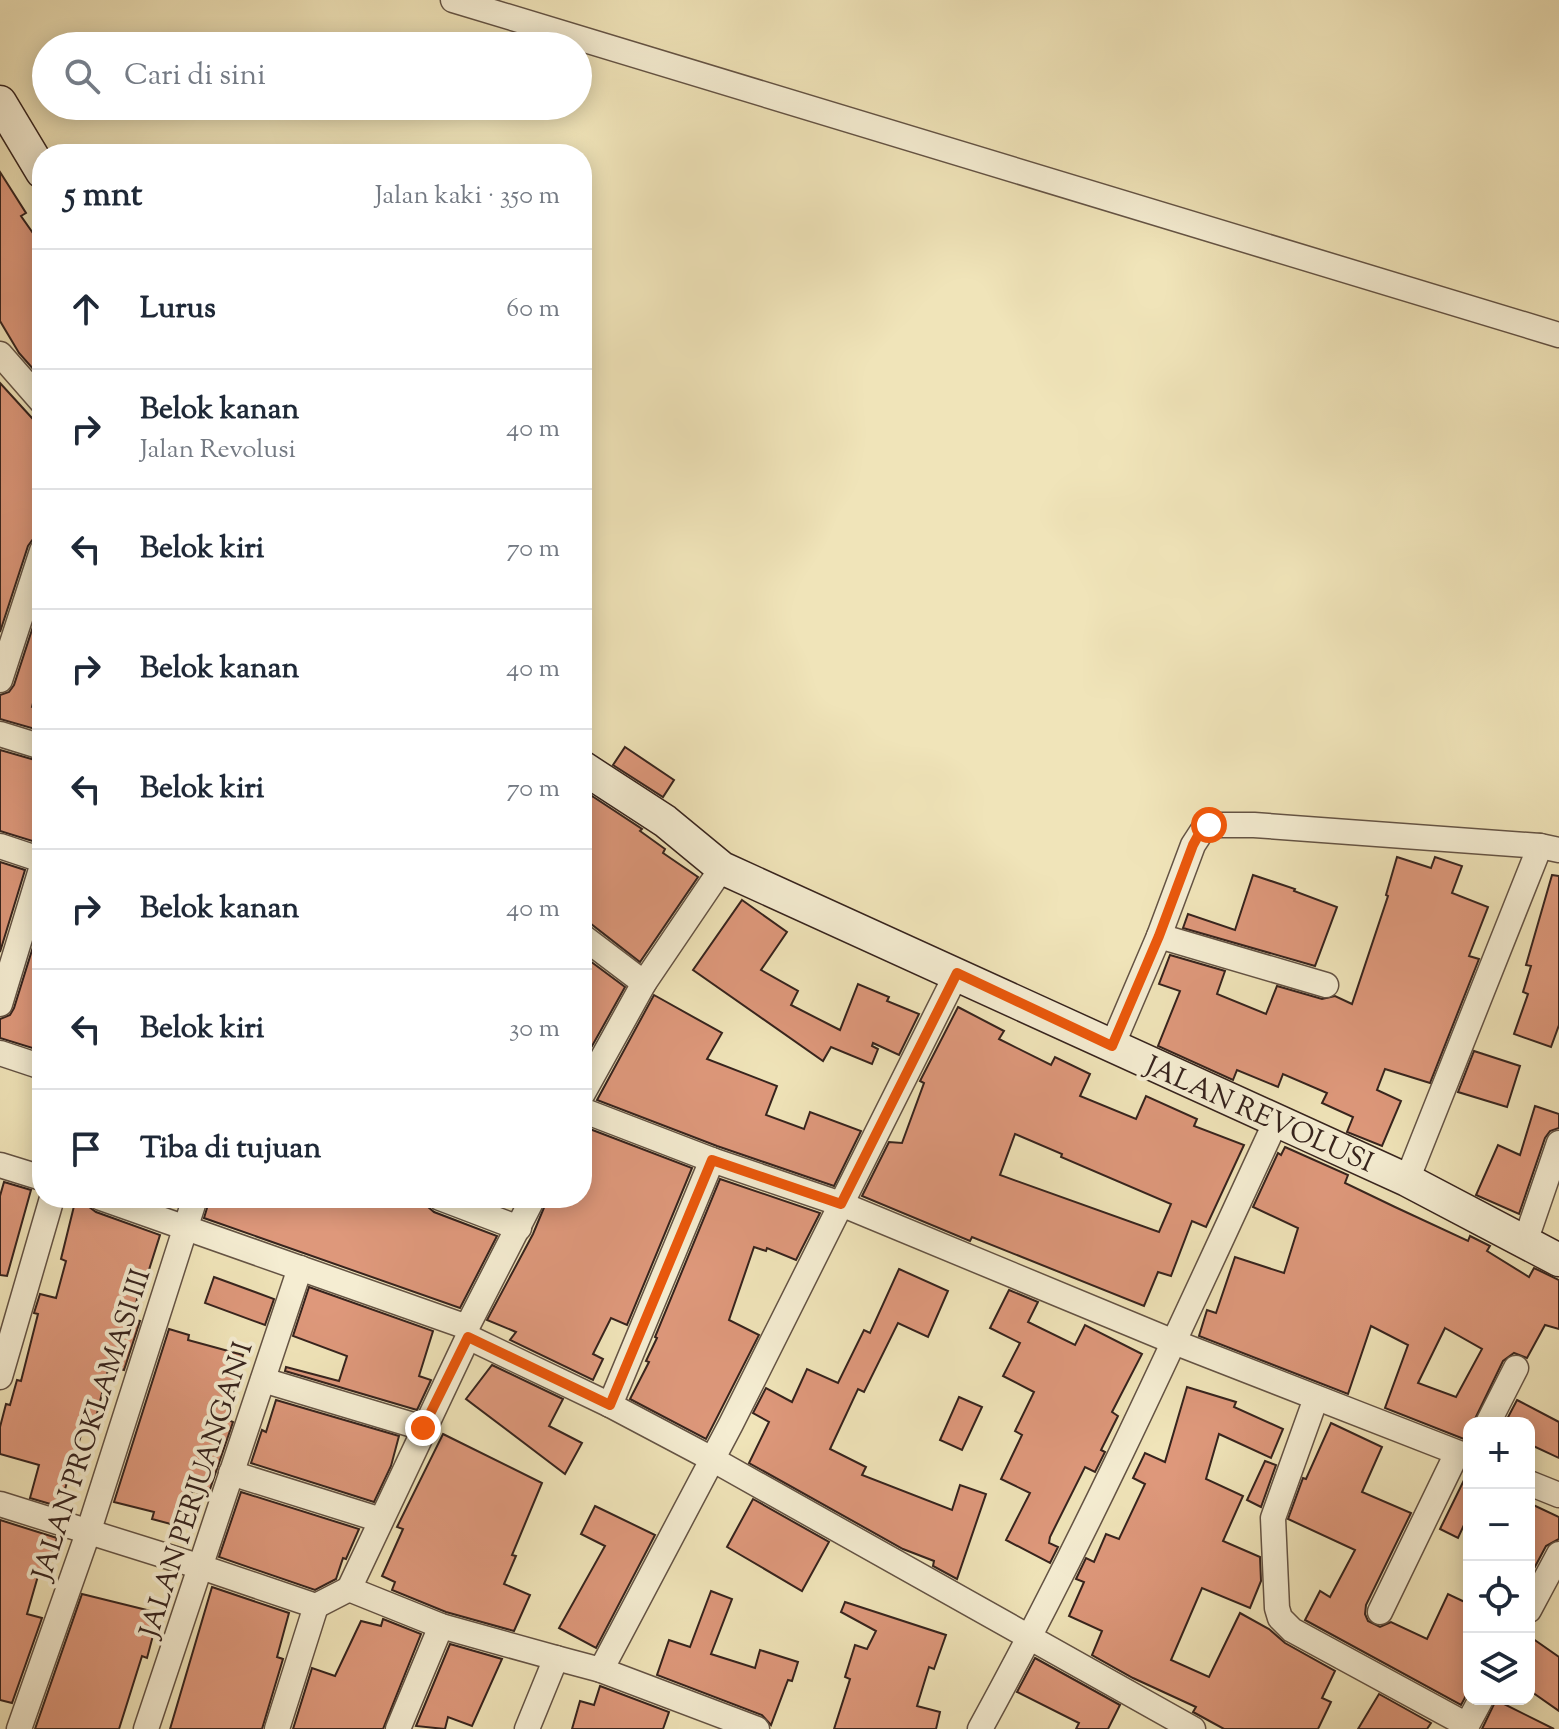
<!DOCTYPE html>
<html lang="id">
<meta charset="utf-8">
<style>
body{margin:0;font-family:"Sorts Mill Goudy",serif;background:#f6f6f7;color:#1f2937}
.controls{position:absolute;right:24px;bottom:24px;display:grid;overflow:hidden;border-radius:16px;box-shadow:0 4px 20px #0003}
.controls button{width:72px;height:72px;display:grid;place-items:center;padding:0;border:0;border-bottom:2px solid #e0e1e3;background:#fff;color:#1f2937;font:40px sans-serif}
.stop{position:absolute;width:24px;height:24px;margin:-18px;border:6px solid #ea580c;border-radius:50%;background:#fff}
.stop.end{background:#ea580c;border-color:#fff;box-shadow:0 2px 8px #0008}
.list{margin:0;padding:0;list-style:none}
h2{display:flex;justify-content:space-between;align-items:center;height:104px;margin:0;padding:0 32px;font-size:34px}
h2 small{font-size:26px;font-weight:400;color:#747a83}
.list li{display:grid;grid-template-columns:52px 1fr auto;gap:24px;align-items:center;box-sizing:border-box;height:120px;padding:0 32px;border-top:2px solid #e0e1e3}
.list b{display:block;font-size:30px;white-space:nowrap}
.list p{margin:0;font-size:26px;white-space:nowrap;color:#747a83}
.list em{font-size:26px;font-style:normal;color:#747a83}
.icon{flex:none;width:44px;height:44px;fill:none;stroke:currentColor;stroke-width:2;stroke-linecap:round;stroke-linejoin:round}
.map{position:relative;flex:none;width:1559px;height:1729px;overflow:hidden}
.search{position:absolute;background:#fff;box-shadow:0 4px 20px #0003;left:32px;top:32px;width:560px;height:88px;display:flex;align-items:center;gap:20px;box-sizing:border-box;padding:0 28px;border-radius:44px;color:#747a83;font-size:30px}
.panel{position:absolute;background:#fff;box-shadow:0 4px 20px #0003;left:32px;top:144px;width:560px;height:1064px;border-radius:32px}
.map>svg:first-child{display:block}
.building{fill:#de987b;stroke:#36231d;stroke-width:2;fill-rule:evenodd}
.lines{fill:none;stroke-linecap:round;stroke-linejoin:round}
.street-casing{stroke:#645344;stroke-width:27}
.secondary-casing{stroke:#36231d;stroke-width:35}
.street{stroke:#f5edd2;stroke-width:24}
.secondary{stroke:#f5edd2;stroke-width:32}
.route{stroke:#ea580c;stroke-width:10}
.labels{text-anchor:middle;stroke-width:8;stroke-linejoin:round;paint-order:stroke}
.street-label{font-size:28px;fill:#36231d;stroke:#f5edd2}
</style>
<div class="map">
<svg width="1559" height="1729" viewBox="0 0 1559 1729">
<rect width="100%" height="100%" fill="#f0e4b9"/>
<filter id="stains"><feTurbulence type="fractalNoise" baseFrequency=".0025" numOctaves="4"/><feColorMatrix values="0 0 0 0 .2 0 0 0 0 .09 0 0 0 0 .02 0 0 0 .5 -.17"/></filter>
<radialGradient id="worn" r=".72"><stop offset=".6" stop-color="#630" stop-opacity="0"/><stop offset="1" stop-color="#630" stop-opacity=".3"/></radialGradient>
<!-- building -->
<g class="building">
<path d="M0,172L26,213L21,216L42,246V379L19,353L0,321Z"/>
<path d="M0,383L42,429V522L38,521L33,539L28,546L0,632Z"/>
<path d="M42,599V668L32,707L42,711V731L0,719V695L9,692L14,685Z"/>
<path d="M625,747L674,780L663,797L613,765Z"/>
<path d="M0,750L42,762V844L0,831Z"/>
<path d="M592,796L642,829L640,831L665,849L663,853L698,877L640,962L591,924L582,921V812Z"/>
<path d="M1397,857L1431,868L1435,857L1462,866L1452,893L1488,907L1469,956L1479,959L1430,1083L1385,1069L1377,1090L1401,1101L1382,1146L1347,1132L1353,1117L1322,1103L1327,1093L1283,1074L1278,1087L1237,1070L1233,1080L1158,1046L1180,991L1159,984L1170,955L1225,971L1217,994L1266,1014L1277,986L1322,999L1335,996L1352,1004L1388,896L1386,895Z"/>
<path d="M0,862L25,870L0,952Z"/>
<path d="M1253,875L1295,889L1294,891L1337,907L1315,966L1183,928L1188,914L1235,930Z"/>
<path d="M1552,875L1559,876V1025L1551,1047L1514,1034L1528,994L1523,992L1531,966L1526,965Z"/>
<path d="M742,900L787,932L761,970L798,991L791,1005L840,1030L858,984L889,997L887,1001L919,1014L899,1055L873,1043L872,1046L878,1049L872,1064L831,1047L823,1061L693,970Z"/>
<path d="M42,918V1051L0,1038V1019L10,1015L14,1008Z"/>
<path d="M582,955L625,987L582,1064Z"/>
<path d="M654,995L722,1033L707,1059L777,1086L766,1115L804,1129L810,1112L861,1131L834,1186L717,1146L597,1100Z"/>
<path d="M958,1007L1004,1031L999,1039L1051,1065L1055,1057L1090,1074L1080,1096L1136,1119L1146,1096L1197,1119L1194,1126L1244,1145L1206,1227L1192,1221L1171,1276L1158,1272L1144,1306L972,1237L970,1241L862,1196L889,1142L902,1143L924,1083L920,1081ZM1015,1134L1062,1154L1061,1157L1171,1204L1159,1232L1000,1175Z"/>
<path d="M1474,1051L1520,1066L1507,1107L1458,1092Z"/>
<path d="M1535,1106L1559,1114V1128L1550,1131L1545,1138L1519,1214L1476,1195L1498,1145L1520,1155Z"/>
<path d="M582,1126L692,1168L627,1325L611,1318L593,1354L603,1359L593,1380L510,1340L516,1332L487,1320L533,1234L548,1198H582Z"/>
<path d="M1285,1147L1348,1175L1345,1183L1395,1207L1468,1241L1470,1236L1490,1246L1487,1251L1529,1277L1534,1268L1559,1280V1329L1545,1325L1527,1358L1514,1353L1503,1361L1473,1423H1469V1441L1385,1408L1408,1345L1371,1326L1348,1394L1199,1336L1207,1310L1216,1313L1235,1257L1284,1273L1298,1228L1253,1207L1278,1153L1281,1155ZM1445,1328L1482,1349L1456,1397L1418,1383Z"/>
<path d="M720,1179L820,1213L796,1260L767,1248L766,1251L754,1247L729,1320L759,1335L706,1439L630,1399L649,1362L646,1361L657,1338L655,1337Z"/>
<path d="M4,1182L31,1190L7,1276L0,1275V1196Z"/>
<path d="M76,1198H86L89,1207L96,1212L160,1235L148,1273L144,1272L132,1319L140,1321L124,1370L109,1366L95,1421L86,1418L63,1496L67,1497L64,1508L30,1498L39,1465L0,1454V1427L6,1404L10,1405L17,1380L21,1381L38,1314L34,1313L40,1294L56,1298L66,1261L61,1259Z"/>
<path d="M210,1198H425L428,1207L434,1212L497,1236L460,1308L204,1218Z"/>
<path d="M899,1269L948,1291L928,1337L898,1323L864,1392L858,1389L830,1449L866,1467L862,1475L952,1510L960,1485L986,1494L957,1579L933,1566L934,1561L903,1549L749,1463L769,1422L753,1413L766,1388L792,1402L807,1369L838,1383L864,1330L870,1333Z"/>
<path d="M214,1277L274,1299L265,1325L205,1303Z"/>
<path d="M309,1287L433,1331L419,1376L431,1380L417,1410L285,1371L286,1367L339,1381L347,1356L293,1336Z"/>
<path d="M1009,1290L1038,1302L1028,1322L1075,1345L1085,1325L1142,1354L1112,1412L1118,1416L1101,1450L1105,1452L1095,1472L1085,1467L1050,1537L1049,1543L1058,1547L1050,1563L1006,1540L1030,1493L1001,1479L1022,1435L1015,1431L1034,1392L1003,1376L1020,1343L990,1328Z"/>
<path d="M169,1329L189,1335L188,1340L243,1355L226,1419L233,1422L208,1495L192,1491L182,1527L152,1519L154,1512L114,1502Z"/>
<path d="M492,1365L563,1399L549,1426L582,1443L565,1474L466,1399Z"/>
<path d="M1187,1387L1236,1402L1234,1407L1283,1429L1271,1458L1219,1434L1206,1479L1243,1496L1223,1541L1260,1557L1261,1581L1250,1608L1202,1588L1171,1660L1209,1677L1240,1613L1269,1629L1285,1643L1335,1671L1322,1698L1331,1702L1318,1729H1224L1193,1712L1196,1707L1133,1678L1092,1655L1102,1631L1069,1616L1084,1582L1076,1579L1086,1558L1094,1562L1106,1534L1119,1539L1145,1484L1133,1478L1145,1453L1165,1462Z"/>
<path d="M959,1397L982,1407L962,1450L940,1440Z"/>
<path d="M276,1400L399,1436L391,1466L374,1502L251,1463L262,1430L266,1432Z"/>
<path d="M1517,1400L1559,1422V1458L1529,1444V1423H1505Z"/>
<path d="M1331,1423L1382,1447L1362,1492L1411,1513L1366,1605L1365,1614L1368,1621L1380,1627L1391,1622L1427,1639L1448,1594L1469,1604V1690L1461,1705L1305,1620L1320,1591L1330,1597L1355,1550L1288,1519L1303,1478L1306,1479Z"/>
<path d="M443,1434L542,1483L512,1555L516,1556L504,1584L530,1595L514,1631L446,1612L392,1590L395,1582L382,1576L403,1529L397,1527Z"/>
<path d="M1265,1461L1276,1465L1261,1507L1247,1500Z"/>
<path d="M1468,1472L1469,1514L1458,1538L1440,1529Z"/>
<path d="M241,1492L359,1529L346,1559L343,1558L336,1579L315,1590L219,1557Z"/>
<path d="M753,1499L829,1542L802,1591L727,1547Z"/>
<path d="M1529,1503L1559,1517V1539L1546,1546L1529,1578Z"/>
<path d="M595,1506L655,1535L596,1648L559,1628L605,1546L581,1534Z"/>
<path d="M0,1520L57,1538L46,1578L38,1576L27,1614L42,1618L12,1703L0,1700Z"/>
<path d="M212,1587L289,1613L277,1657L283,1659L262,1729H170Z"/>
<path d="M711,1591L732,1599L711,1654L755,1668L760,1650L798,1662L792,1681L788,1680L771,1725L762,1715L657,1675L669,1640L690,1647Z"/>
<path d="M82,1594L159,1613L147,1658L142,1656L119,1729H35Z"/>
<path d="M845,1602L946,1635L934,1669L929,1667L917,1706L940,1712L936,1729H834L850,1679L845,1677L855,1645L867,1649L876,1631L841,1612Z"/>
<path d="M383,1619L421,1634L383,1729H293L312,1668L335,1676L361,1621L381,1626Z"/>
<path d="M1529,1636L1559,1657V1711L1529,1690Z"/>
<path d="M450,1644L502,1659L472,1726L448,1717L445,1729L416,1726Z"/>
<path d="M1035,1658L1120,1705L1108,1729H1076L1079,1723L1017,1692Z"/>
<path d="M600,1686L669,1712L663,1729H572L580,1701L594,1705Z"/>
<path d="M1379,1694L1431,1723L1427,1729H1358Z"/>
<path d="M1496,1700L1554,1729H1482Z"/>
</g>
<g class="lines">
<!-- street casing -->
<g class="street-casing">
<g id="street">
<path d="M453,0L1559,335"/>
<path d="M0,354L42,402"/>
<path d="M0,680L42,551"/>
<path d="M0,734L42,747"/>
<path d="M0,846L42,860"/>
<path d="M582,936L644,983"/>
<path d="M1159,936L1326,985"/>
<path d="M0,1004L42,866"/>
<path d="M1112,1046L1159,936L1193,845L1206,825H1254L1540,846L1559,850"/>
<path d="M0,1053L42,1067"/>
<path d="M582,1095L644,983L722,868"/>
<path d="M582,1110L712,1160L841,1204L1174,1342L1469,1457"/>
<path d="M0,1165L42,1178"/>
<path d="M1407,1180L1540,846"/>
<path d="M101,1198L467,1327"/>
<path d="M440,1198L519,1228"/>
<path d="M533,1198L467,1327L468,1337L349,1589L441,1626L556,1658"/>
<path d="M1525,1242L1559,1143"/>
<path d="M468,1337L610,1405L712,1459L1193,1729"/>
<path d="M0,1377L52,1198"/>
<path d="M263,1380L423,1428"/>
<path d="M1316,1398L1273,1518L1277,1608L1280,1618L1292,1630L1467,1725"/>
<path d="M610,1405L712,1160"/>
<path d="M1488,1423L1516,1368"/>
<path d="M231,1473L381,1520"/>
<path d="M1529,1483L1559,1495"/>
<path d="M0,1504L201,1567L316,1606L349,1589"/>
<path d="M1529,1610L1559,1554"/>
<path d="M1380,1612L1457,1453"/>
<path d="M601,1670L757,1729"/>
<path d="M19,1729L88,1533L195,1198"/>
<path d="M146,1729L300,1268"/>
<path d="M277,1729L316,1606"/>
<path d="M398,1729L441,1626"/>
<path d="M527,1729L556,1658L601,1670L731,1424L957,973"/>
<path d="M980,1729C1089,1531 1182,1324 1277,1119"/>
<path d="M1465,1729L1481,1699"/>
</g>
</g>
<!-- secondary casing -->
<g class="secondary-casing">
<g id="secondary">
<path d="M0,102L42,172"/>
<path d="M582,767L665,821L722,868L1407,1180L1559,1260"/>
</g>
</g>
<!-- street -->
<use href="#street" class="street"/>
<!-- secondary -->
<use href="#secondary" class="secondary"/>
</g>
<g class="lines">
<!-- route -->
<path class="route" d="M423,1428L468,1337L610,1405L712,1160L841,1204L957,973L1112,1046L1159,936L1193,845L1199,834L1209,825"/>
</g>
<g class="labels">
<!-- street labels -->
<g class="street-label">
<text transform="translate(1260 1113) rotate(24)" y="10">JALAN REVOLUSI</text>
<text transform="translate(90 1424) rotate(-72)" y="10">JALAN PROKLAMASI III</text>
<text transform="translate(195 1489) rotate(-72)" y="10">JALAN PERJUANGAN I</text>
</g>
</g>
<rect width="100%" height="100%" filter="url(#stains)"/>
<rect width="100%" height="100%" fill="url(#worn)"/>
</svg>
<div class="controls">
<button>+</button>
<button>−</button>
<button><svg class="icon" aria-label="locate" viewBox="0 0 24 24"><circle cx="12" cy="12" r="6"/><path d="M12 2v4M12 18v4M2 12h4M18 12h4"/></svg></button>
<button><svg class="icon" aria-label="layers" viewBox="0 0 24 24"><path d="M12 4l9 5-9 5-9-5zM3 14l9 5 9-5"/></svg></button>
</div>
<div class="stop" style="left:1209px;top:825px"></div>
<div class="stop end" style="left:423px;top:1428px"></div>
<div class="search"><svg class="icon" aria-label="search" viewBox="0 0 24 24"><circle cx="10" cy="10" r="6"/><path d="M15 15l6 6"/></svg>Cari di sini</div>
<section class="panel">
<h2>5 mnt<small>Jalan kaki · 350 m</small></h2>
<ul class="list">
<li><svg class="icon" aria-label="ahead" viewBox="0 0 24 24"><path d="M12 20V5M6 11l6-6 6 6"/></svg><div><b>Lurus</b></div><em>60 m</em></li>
<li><svg class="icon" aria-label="right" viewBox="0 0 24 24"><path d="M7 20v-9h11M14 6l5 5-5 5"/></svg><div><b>Belok kanan</b><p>Jalan Revolusi</p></div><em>40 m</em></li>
<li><svg class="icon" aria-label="left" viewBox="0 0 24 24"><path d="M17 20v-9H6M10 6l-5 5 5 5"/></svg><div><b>Belok kiri</b></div><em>70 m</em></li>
<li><svg class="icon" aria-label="right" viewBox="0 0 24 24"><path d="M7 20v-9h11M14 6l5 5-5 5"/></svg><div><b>Belok kanan</b></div><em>40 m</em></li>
<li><svg class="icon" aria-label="left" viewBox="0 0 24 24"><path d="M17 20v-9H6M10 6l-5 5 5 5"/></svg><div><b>Belok kiri</b></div><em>70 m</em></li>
<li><svg class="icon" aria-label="right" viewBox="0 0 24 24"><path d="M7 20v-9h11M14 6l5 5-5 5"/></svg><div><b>Belok kanan</b></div><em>40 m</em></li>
<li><svg class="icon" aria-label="left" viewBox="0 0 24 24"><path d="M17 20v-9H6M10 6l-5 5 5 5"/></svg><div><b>Belok kiri</b></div><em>30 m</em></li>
<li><svg class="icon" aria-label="arrive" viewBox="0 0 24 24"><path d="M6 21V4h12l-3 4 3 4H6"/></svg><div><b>Tiba di tujuan</b></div></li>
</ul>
</section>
</div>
